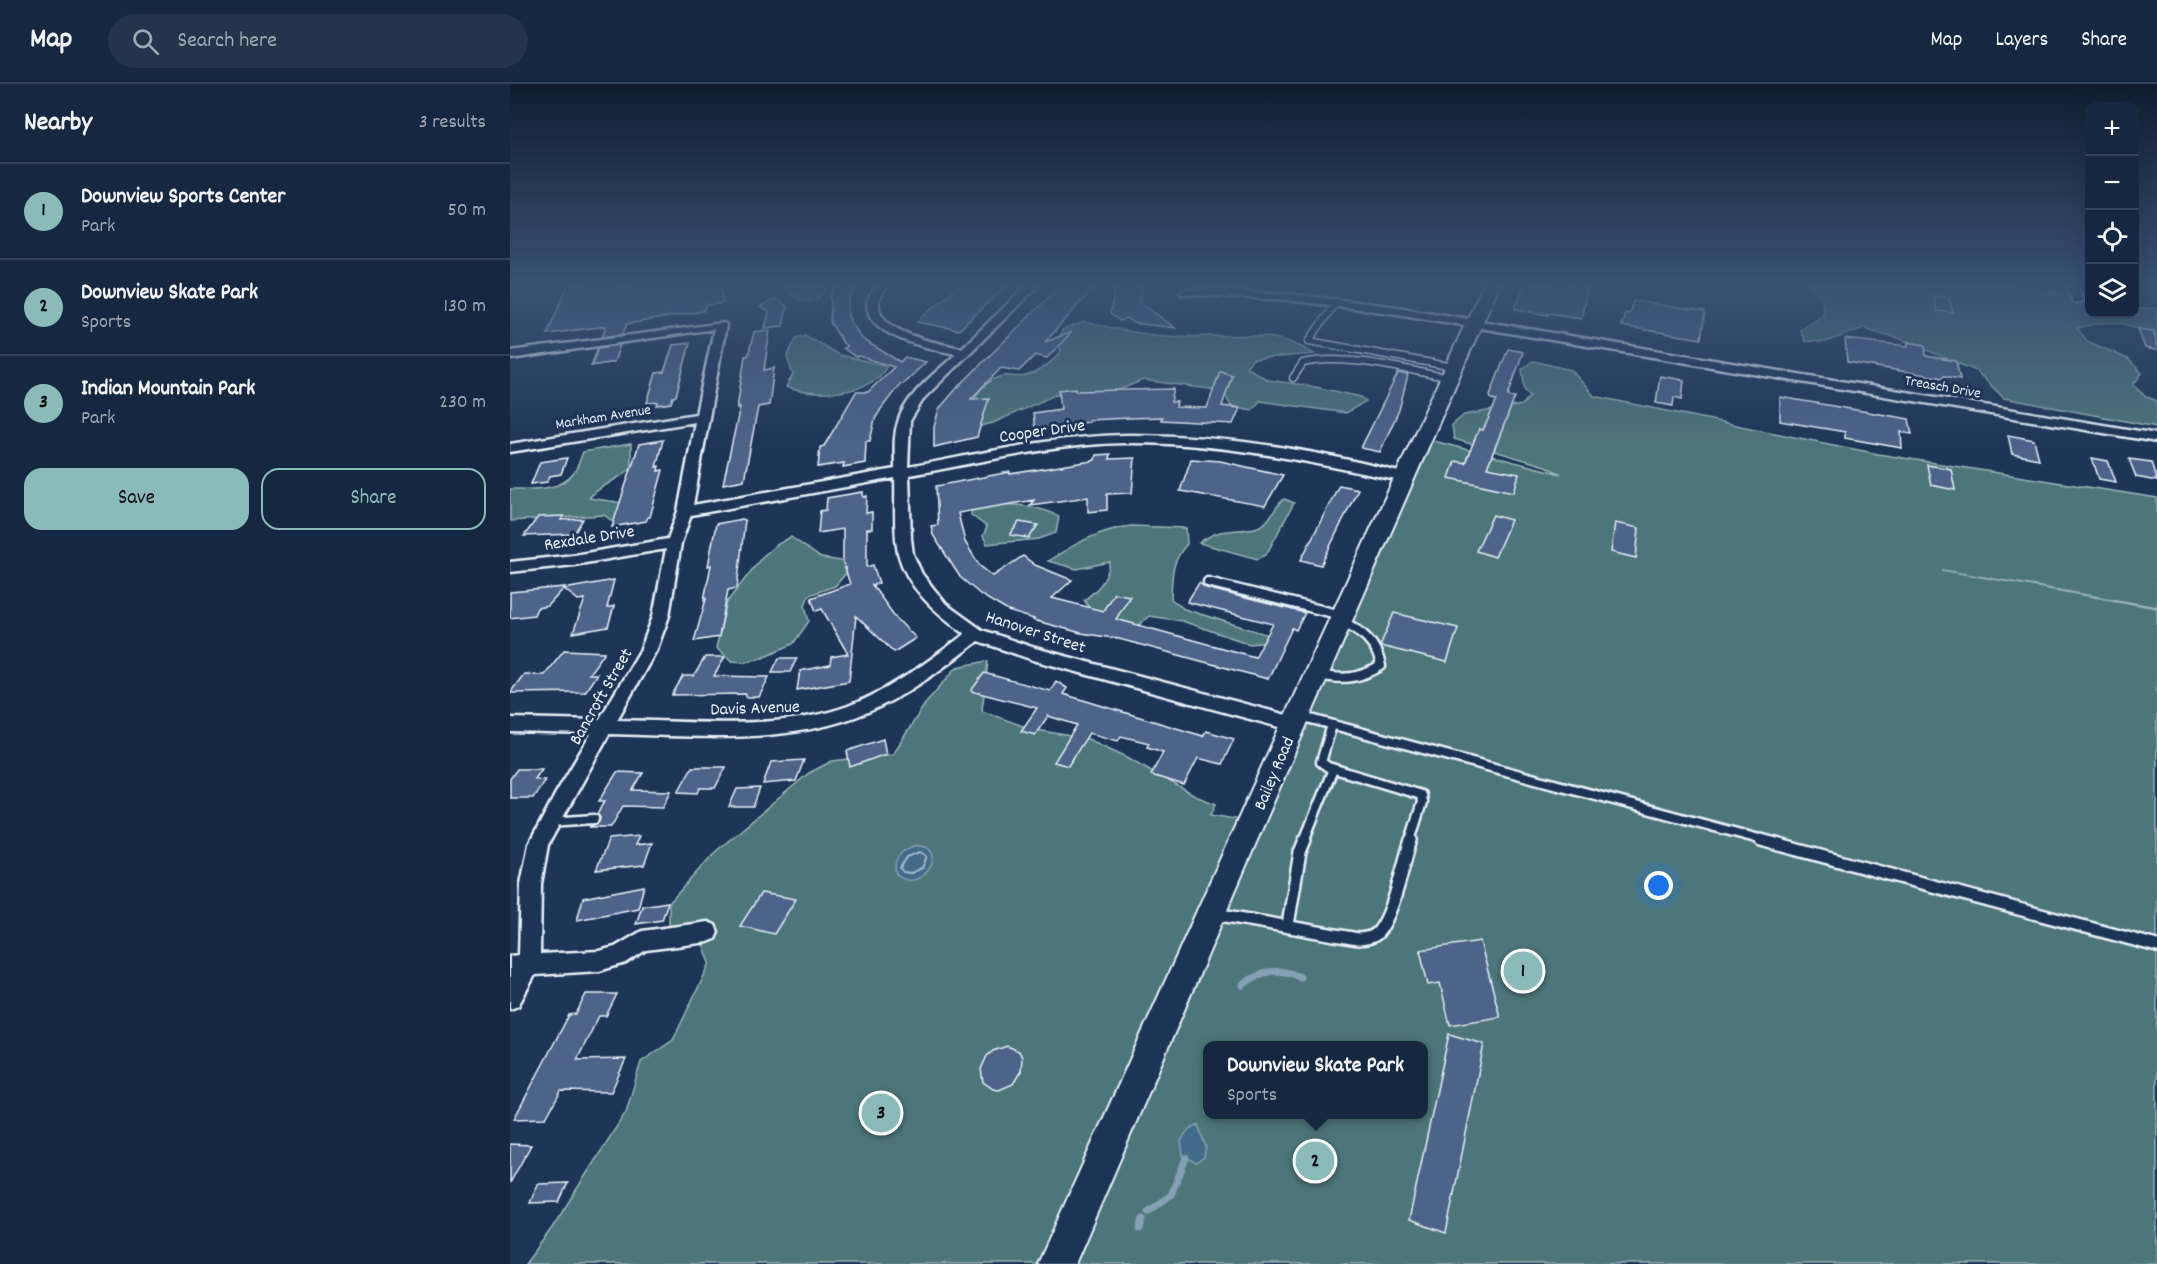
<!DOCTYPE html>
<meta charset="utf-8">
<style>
body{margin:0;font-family:Dekko,sans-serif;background:#23344c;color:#f1f3f6}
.controls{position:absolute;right:18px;top:18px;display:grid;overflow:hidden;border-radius:12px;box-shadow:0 6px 24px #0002}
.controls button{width:54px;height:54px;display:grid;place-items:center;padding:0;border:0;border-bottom:2px solid #35445a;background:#162841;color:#f1f3f6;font:30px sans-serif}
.you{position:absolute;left:1149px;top:802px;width:21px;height:21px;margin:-15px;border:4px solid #fff;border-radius:50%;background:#1a73e8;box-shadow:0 0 0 9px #1a73e833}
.badge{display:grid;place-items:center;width:39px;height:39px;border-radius:50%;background:#8bbbb9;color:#111;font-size:20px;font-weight:700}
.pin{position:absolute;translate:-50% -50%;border:3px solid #fff;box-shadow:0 2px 6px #0006}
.popup{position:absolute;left:693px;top:957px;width:225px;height:78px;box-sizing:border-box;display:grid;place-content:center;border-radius:12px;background:#162841;filter:drop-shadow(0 2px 4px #0005);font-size:20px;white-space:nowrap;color:#9ea6b1}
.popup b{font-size:22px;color:#f1f3f6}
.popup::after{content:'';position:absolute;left:50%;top:100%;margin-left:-12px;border:12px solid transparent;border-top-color:#162841}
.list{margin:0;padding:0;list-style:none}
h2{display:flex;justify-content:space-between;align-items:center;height:78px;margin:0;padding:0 24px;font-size:26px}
h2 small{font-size:20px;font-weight:400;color:#9ea6b1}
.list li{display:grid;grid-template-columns:39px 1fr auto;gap:18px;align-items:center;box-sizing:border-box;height:96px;padding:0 24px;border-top:2px solid #35445a}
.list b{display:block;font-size:22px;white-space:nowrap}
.list p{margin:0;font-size:20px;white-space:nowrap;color:#9ea6b1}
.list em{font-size:20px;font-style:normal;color:#9ea6b1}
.actions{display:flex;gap:12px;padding:18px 24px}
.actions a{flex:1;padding:14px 0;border:2px solid #8bbbb9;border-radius:18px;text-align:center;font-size:21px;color:#8bbbb9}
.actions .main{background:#8bbbb9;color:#111}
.icon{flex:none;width:33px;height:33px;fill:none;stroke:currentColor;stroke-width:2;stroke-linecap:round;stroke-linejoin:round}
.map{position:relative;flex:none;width:1647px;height:1180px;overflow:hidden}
header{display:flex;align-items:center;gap:36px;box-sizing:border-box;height:84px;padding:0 30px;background:#162841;border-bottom:2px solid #35445a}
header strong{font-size:28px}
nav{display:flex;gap:33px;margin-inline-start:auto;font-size:21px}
.search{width:420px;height:54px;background:#23344c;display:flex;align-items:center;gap:15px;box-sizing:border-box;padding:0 21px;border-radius:33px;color:#9ea6b1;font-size:22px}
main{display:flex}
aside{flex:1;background:#162841}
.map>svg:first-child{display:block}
.green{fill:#4e767a;stroke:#9bb4b9;stroke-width:1.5;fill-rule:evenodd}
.water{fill:#426a89;stroke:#84a0b5;stroke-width:1.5}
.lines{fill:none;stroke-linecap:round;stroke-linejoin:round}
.shore{stroke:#a6bbcc;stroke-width:2}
.stream{stroke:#84a0b5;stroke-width:7}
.building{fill:#4d648a;stroke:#e8f1f8;stroke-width:1.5}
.lane-far2-casing{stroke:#e8f1f8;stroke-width:9}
.lane-far1-casing{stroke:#e8f1f8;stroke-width:13}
.lane-casing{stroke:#e8f1f8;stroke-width:16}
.street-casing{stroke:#e8f1f8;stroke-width:5}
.secondary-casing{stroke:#e8f1f8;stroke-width:4}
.lane-far2{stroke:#1d3557;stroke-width:6}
.lane-far1{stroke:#1d3557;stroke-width:8}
.lane{stroke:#1d3557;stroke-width:11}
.street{fill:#1d3557;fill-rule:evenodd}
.secondary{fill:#1d3557;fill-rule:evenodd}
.labels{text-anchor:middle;stroke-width:6;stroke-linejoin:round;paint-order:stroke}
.far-street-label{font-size:15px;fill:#e8f1f8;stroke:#1d3557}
.street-label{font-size:18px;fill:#e8f1f8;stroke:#1d3557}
</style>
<header>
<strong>Map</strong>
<div class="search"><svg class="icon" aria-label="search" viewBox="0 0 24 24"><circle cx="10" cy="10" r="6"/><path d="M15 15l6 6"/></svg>Search here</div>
<nav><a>Map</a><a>Layers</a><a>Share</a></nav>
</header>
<main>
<aside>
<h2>Nearby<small>3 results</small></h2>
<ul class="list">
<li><span class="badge">1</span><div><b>Downview Sports Center</b><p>Park</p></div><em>50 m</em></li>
<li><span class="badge">2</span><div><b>Downview Skate Park</b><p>Sports</p></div><em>130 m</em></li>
<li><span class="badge">3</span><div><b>Indian Mountain Park</b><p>Park</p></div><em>230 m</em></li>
</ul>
<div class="actions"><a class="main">Save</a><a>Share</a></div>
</aside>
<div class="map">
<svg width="1647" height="1180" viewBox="0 0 1647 1180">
<rect width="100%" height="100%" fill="#1d3557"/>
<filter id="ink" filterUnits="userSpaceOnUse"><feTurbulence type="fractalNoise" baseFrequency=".0167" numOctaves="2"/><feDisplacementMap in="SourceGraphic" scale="12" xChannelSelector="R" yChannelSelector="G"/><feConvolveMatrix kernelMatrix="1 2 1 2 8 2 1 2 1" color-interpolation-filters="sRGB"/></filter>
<g filter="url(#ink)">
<!-- green -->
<g class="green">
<path d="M273,199H323L309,214L299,218C286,214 279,212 273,199Z"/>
<path d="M1296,199H1490L1579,213L1580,230H1624L1625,225L1647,224V252C1613,237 1602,235 1567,244L1577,257L1618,275L1632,289L1623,301L1635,312L1647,317V343L1494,314L1466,287L1391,255L1354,244L1315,258L1295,257L1290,246L1313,231L1312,213Z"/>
<path d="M574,238C600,243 628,251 656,252C707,256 758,240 804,270L743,275L736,283L758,296L801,302L851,313L856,317L836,329L750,317L742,326L721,322L715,311L700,305L633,296L609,306L584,311L547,310L483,339L454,346C459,322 466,299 493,292C500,291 509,294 516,292C530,288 542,278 551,268L548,256L552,246Z"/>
<path d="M295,251L329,271L377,282C362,312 303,314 276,303L283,291L277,273L286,254Z"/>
<path d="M1023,277L1061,286L1084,312L1368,370L1647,414V523L1432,486L1647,524V1180H15L42,1144L116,1028L131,978L163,956L200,879L189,850L159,842V819L205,768L299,689L322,677L383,670L417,617L447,583L478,577L472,627L521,645L578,655L617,673L685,712L706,720L701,731L742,738L912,354L1051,390L1035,382L944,355L942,341L954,331L1012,321L1020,312L1015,306L1012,285ZM697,962H913V1030H697Z"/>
<path d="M121,360V384C109,396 90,401 79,414L120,420L106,440L94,431L0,437V405C20,405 49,408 63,390C68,384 70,375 73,368Z"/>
<path d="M774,415L784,419L756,471L748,475L689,459C712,441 724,450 748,443C760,439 764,423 774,415Z"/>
<path d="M462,421C492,421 522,417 549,433L546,449L529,455L477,460L473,452L477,443L461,431Z"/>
<path d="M621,442L676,444L677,460C661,478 662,491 661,515L674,525L765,553L766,557L740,560L672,537L639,532L628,542L586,535L574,516C588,506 597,496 600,478L567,485L538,477C565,460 588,446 621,442Z"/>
<path d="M281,453L311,474L345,479L325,502L299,511L295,521L299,537L283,560L253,573L235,578L222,577L206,564L217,518L252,473L266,461Z"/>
</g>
<!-- water -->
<g class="water">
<path d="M403,762C445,758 411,815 386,790C382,776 391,767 403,762Z"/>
<path d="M688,1041L696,1063L694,1073L686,1079L673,1071L671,1057L679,1045Z"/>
</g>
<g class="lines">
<!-- shore -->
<path class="shore" d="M410,768L417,772L412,784L401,789L393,788L390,784L397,773Z"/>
<!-- stream -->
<g class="stream">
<path d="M733,901C752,886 768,883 790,893"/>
<path d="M638,1128L661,1111L676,1074"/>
<path d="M630,1145L633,1135"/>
</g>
</g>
<!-- building -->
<g class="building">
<path d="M67,199H112L111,204L132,199H211L213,219L197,221L193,227L117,240L113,250L92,253L96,242L37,250L58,201Z"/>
<path d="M451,199H499L449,246L407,238Z"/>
<path d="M553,199H588L535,258L562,248L537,274L525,271L509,287L491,284L461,315L479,314L467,353L424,363V343L429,325L447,304Z"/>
<path d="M606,199H633L630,218L665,244L624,239L617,234L610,237L600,230Z"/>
<path d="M1015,199L1057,204L1059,199H1079L1071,234L1038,229V231L1005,225Z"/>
<path d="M327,202H344L342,206H345L339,217L338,233L352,255L390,278L395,273L416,278L393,300H390L371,325L365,335L360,357H356L355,379L333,383L334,379L308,383L310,363L314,362L346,308H358L384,283L349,272L346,273L333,264L337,262L333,259L320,238L321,211Z"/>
<path d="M1424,212L1439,214L1443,229L1426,227Z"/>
<path d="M265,215L277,222L273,242L255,244L259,228L250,223Z"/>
<path d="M1123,217L1195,228L1191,255L1111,242L1115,229L1119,230Z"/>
<path d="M1628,245L1644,247L1647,266L1635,264Z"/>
<path d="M260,246L254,286L264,284L259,321L248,323L234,396L213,400L230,323L227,324L235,272H238L244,248Z"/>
<path d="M1335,255L1398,262V258L1415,261L1416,272L1446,277L1450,295L1434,292V294L1337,278Z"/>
<path d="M180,259L166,312L163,313L161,319L147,321L148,318L137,319L146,289L154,288L163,261Z"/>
<path d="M110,261L104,278L81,282L88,264Z"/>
<path d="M998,265L1013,268L998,312L1005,313L977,384L1009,390L1004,408L939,394L945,377L955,379L969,345L973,346L987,316L981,315L980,311Z"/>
<path d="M710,287L722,291L712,322L730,324L723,340L651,336L652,333L619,334L579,336V338L525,345L523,329L551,325L549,306L566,304V307L664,305L661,318H667L666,323L697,324Z"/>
<path d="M888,289L898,291L889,326L870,368L851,364Z"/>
<path d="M1150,292L1174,296L1172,315L1164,313L1163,322L1146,319Z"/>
<path d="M1270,313L1399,335L1402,350L1391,348L1392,364L1335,354V348L1270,337Z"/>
<path d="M1498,351L1524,356L1529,375L1502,370Z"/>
<path d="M153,356L146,383L149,382L148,387L153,386L140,433H138L136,437L102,443L129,360Z"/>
<path d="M600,370L599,375L625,374L622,409L597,410V426L578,428V413L520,421L524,416L448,429L455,458L470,482L483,492L513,472L525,481L562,496L542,514L593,527L604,509L620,512L606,535L745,573L763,540L677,518L689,499L696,504L795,529L786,546L782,544L758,595L609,555L571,549L523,536L524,535L498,527L471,511L450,493L423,451L421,442L428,441L426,402L500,388V390L582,377L585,376L586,371Z"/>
<path d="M57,374L51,390L40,392L37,398L21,400L30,378Z"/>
<path d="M1582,374L1598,377L1606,398L1589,395Z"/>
<path d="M681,375L710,377L773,391L755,422L670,407Z"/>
<path d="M1619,375L1641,378L1647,397L1626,393Z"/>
<path d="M1417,381L1441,385L1445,406L1421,401Z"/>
<path d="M829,401L848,405L811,481L791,476Z"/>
<path d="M353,408V413L357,412L356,429L362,428V445H357V483L363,481L369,499L362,501L386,534L406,554L384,568L346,532L339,597L287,606L290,587L320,581L321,573L338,570L312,525L306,527L301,514L340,500L333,478V445L308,449L310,427L316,426L317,414Z"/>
<path d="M983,431L1001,436L985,473L966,467Z"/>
<path d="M54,432L51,436L73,435L64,450L14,452L28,433Z"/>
<path d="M232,435L235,436L227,504L218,506L209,553L184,557L196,515L194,516L201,481L198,482L206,440Z"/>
<path d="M509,438L528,441L519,454L500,451Z"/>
<path d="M1105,439L1129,444L1126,474L1101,468Z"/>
<path d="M104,496L97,524L104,522L98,543L63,549L75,515L68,516L54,505Z"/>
<path d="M55,503L38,522L27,524L24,531L0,534V508Z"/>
<path d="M884,529L948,544L937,578L870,562Z"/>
<path d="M54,566L95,568L79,590H87L75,608L0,609L14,590L34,591Z"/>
<path d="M195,573H215L204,592L259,593L249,613H236V610L162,611L173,592H184Z"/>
<path d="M269,574H287L280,588H262Z"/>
<path d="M474,589L540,607L546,597L557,604L553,610L693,652L696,647L724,655L712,680L688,674L674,701L641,691L653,668L637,663L639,659L611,652L608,657L579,649L558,682L544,678L567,641L538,632L525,651L511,647L527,624L461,607Z"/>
<path d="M373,655L376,670L340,683L337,667Z"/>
<path d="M294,676L286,697L253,700L261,678Z"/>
<path d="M182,683H216L205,704H190L188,709L168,708Z"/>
<path d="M7,685H32L25,695L35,696L23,714H0V695Z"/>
<path d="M107,688L133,689L123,706L161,707L153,723L113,722L101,743H79L89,738L90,734L87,730L95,717H89Z"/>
<path d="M250,704L243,723H219L227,705Z"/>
<path d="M129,752L125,761L142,759L134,781L86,786L99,755Z"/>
<path d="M134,802L128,824L67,836L73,814Z"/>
<path d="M251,809L286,815L264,850L230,842Z"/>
<path d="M158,818L152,836L126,840L132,822Z"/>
<path d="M970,857L990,933L940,941L930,899L918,901L910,866Z"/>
<path d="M76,910H107L96,932H89L67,976L116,975L101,1008L51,1007L36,1034L4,1035L59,931L66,930Z"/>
<path d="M939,950L974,960L936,1149L899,1136Z"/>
<path d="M497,962L509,967L512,973L511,987L503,1000L489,1006L483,1005L473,998L471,985L477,972L483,967Z"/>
<path d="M0,1060L21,1061L0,1099Z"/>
<path d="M58,1099L49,1118L20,1119L28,1100Z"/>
</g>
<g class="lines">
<!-- lane-far2 casing -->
<g class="lane-far2-casing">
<g id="lane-far2">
<path d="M826,218L799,257L944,283"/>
<path d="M783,294L793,279C836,269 897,286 940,294"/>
</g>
</g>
<!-- lane-far1 casing -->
<g class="lane-far1-casing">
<g id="lane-far1">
<path d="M698,498L831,531"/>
<path d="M808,591C833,596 849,595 871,582C866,558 853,548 832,537"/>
<path d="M790,632L1257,757"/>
<path d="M822,641L811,678L818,683L911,711L912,718L900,757"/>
<path d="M40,738L84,735"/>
<path d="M794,757L823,685"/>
</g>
</g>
<!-- lane casing -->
<g class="lane-casing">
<g id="lane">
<path d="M1251,756L1647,862"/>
<path d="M705,830L848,855C856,854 864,854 869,847C884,828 893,780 901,756"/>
<path d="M778,841L790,768L795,756"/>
</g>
</g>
<!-- street casing -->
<g class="street-casing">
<g id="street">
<path d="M367,199H378C376,204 370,211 369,216C363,249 430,260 452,264L519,199H531L414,314L400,337L398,383C470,370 543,352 615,351C711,350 808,366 900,391L902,394L895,398C802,378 711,358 615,359C543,360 470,379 399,391L401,455L403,470L412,490L436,520L472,546L525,564L784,633L790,635L793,640L790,645L784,647L523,576L468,557C437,581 405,606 369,623C286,663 189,652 99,650L38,761L31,800L30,870L89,867L105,863L132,847L198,838L205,841L208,848L205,855L198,858L136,866L116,879L89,887L25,891L8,922L0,925V872L9,871L11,800L19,760L46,709L81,650L0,648V634L89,636L131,565L143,532L156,465L64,481L0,488V478L64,471L158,455L168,427L185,338L0,368V360L186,330L204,245L0,275V267L214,239L216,241L183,421L385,385C385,370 383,353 388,338C396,310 426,289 446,270C422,265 350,252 358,216C360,211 365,204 367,199ZM385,394C386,418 383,445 388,469C397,505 427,529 455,550C418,577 381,606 338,622C270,647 179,637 107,636L147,565L159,532L171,459L181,431Z"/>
<path d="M1556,199H1567L1572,216L1571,218H1563Z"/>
<path d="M675,205L778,210L881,222L1647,350V358L881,229L778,216L671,210L670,208Z"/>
</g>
</g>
<!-- secondary casing -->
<g class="secondary-casing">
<path id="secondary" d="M974,199H990L797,640L565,1180H528L771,640Z"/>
</g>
<!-- lane-far2 -->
<use href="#lane-far2" class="lane-far2"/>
<!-- lane-far1 -->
<use href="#lane-far1" class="lane-far1"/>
<!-- lane -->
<use href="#lane" class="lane"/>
<!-- street -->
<use href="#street" class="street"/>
<!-- secondary -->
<use href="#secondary" class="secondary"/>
</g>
</g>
<!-- sky -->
<linearGradient id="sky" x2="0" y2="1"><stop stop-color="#101d30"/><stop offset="0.55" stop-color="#3a5174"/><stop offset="1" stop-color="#3a5174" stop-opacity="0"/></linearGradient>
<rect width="1647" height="365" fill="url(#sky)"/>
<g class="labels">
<!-- far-street labels -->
<g class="far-street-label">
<text transform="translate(1433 302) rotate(10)" y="5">Treasch Drive</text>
<text transform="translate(93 332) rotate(-9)" y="5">Markham Avenue</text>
</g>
<!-- street labels -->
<g class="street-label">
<text transform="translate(532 346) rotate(-8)" y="6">Cooper Drive</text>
<text transform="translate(79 453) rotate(-9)" y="6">Rexdale Drive</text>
<text transform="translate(526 547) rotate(18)" y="6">Hanover Street</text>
<text transform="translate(90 612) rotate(-60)" y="6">Bancroft Street</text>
<text transform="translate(245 623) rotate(-2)" y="6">Davis Avenue</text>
<text transform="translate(763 689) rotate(-67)" y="6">Bailey Road</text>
</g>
</g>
</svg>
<div class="controls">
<button>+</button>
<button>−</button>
<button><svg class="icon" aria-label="locate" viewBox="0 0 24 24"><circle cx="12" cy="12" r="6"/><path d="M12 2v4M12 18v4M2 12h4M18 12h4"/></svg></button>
<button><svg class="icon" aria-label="layers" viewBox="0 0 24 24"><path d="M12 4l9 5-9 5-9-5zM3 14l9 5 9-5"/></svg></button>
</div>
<div class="you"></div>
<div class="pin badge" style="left:1013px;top:887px">1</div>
<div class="pin badge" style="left:805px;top:1077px">2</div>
<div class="popup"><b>Downview Skate Park</b>Sports</div>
<div class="pin badge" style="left:371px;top:1029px">3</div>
</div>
</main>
